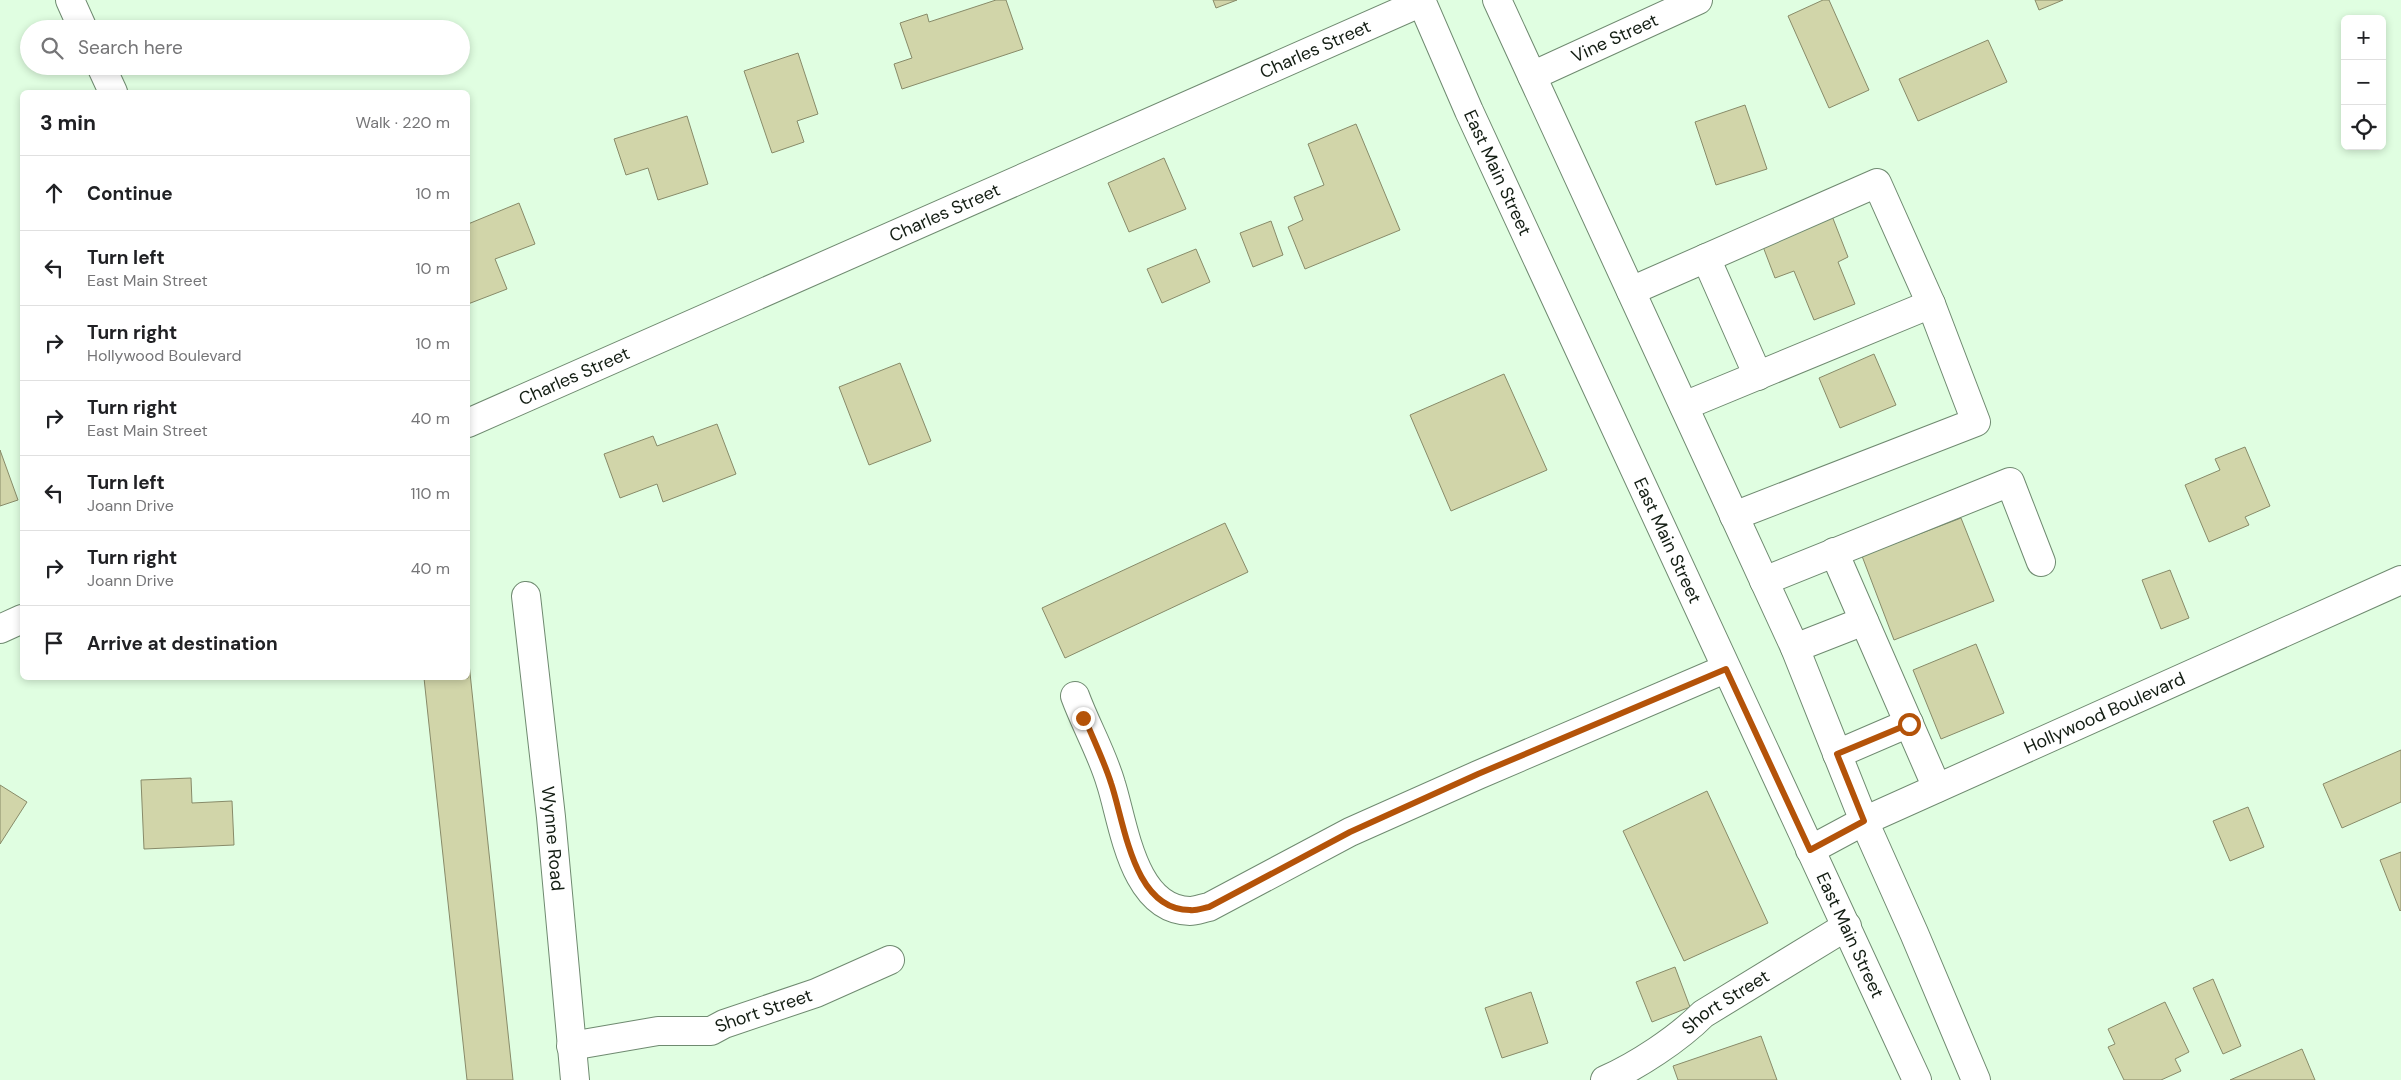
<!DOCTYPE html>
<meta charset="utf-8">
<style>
body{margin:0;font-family:"DM Sans",sans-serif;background:#f2f2f2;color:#202124}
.controls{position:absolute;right:15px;top:15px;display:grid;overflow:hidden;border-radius:8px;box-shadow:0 2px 8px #0003}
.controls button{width:45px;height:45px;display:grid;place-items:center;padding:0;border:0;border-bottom:1px solid #e0e0e0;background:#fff;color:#202124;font:25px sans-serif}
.stop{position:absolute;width:15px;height:15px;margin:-11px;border:4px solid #b45309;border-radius:50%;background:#fff}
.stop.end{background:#b45309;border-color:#fff;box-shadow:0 1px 5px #0008}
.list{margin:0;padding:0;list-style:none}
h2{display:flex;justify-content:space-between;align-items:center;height:65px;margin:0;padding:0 20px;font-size:21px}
h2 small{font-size:16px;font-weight:400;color:#757577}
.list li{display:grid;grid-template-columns:32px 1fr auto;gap:15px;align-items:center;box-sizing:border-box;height:75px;padding:0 20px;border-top:1px solid #e0e0e0}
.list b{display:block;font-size:19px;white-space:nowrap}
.list p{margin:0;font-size:16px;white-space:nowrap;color:#757577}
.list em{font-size:16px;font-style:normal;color:#757577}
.icon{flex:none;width:28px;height:28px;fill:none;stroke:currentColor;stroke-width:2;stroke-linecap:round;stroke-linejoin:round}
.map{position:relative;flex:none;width:2401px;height:1080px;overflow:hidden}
.search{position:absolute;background:#fff;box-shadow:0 2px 8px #0003;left:20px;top:20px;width:450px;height:55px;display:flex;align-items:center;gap:12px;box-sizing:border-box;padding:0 18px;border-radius:28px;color:#757577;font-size:19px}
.panel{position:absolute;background:#fff;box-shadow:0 2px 8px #0003;left:20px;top:90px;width:450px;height:590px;border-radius:8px}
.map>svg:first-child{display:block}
.building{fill:#d1d5a9;stroke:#888b69}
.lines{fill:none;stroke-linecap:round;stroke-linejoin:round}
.minor-casing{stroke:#6f8a70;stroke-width:30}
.major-casing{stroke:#6f8a70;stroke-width:30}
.minor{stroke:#fff;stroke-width:28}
.major{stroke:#fff;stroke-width:28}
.route{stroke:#b45309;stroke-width:6}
.labels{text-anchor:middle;stroke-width:4;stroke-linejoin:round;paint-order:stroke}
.street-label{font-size:18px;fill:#131d13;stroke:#fff}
</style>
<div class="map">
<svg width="2401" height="1080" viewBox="0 0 2401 1080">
<rect width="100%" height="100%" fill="#e0fee1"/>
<!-- building -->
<g class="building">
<path d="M996,0H1006L1023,49L902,89L894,64L912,58L900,23L927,14L929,22Z"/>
<path d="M1213,0H1237L1216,8Z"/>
<path d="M1823,0H1829L1869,90L1829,108L1788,16Z"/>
<path d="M2035,0H2063L2039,10Z"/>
<path d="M1988,40L2007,82L1918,121L1899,79Z"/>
<path d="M798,53L818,114L797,121L804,142L772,153L744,71Z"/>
<path d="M1745,105L1767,169L1716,185L1695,122Z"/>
<path d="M687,116L708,184L658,200L648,168L626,175L614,139Z"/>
<path d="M1356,124L1400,230L1305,269L1288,227L1303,220L1294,197L1324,185L1308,144Z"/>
<path d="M1164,158L1186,209L1129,232L1108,183Z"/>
<path d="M519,203L535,244L495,259L507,289L468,304V224Z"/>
<path d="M1832,216L1848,257L1838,262L1855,304L1814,320L1794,271L1775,278L1762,244Z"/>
<path d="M1271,221L1283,255L1253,267L1240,233Z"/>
<path d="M1196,249L1210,282L1162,303L1147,269Z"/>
<path d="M1874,354L1896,405L1840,428L1819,378Z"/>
<path d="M900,363L931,441L869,465L839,387Z"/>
<path d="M1504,374L1547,470L1451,511L1410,415Z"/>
<path d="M717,424L736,474L663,502L657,484L620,498L604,454L653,436L657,446Z"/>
<path d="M2245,447L2270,506L2245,517L2249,525L2209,542L2185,485L2220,470L2215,459Z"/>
<path d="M0,450L18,500L0,506Z"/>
<path d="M1961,518L1994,601L1894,640L1862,556Z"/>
<path d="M1225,523L1248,572L1065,658L1042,608Z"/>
<path d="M2170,570L2189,618L2161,629L2142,580Z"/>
<path d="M1976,644L2004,713L1941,739L1913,670Z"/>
<path d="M468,654L513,1080H467L424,678H468Z"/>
<path d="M2401,750V802L2342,828L2323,784Z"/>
<path d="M191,778L192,803L232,801L234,845L144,849L141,780Z"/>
<path d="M0,785L27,802L0,844Z"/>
<path d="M1707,791L1768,923L1684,961L1623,831Z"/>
<path d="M2248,807L2264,847L2230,861L2213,821Z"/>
<path d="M2401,852V910L2400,911L2380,860Z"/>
<path d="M1675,967L1690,1007L1652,1022L1636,982Z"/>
<path d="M2213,979L2241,1046L2223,1054L2193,988Z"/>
<path d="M1531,992L1548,1043L1502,1058L1485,1008Z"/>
<path d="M2165,1002L2189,1052L2175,1059L2181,1071L2161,1080H2124L2108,1047L2115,1044L2108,1029Z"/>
<path d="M1761,1036L1777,1080H1678L1673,1066Z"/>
<path d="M2302,1049L2315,1080H2230Z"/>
</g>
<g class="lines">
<!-- minor casing -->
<g class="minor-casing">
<g id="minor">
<path d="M70,0L83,29"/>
<path d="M101,66L113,92"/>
<path id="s1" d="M1532,76L1698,0"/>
<path d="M1706,258L1758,376"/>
<path d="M1631,291L1877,183L1931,304"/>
<path d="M1684,406L1931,304L1976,422L1734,516"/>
<path id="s2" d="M468,423L1422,2"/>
<path d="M1834,552L1937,788"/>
<path d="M1764,581L2010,482L2041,562"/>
<path id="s3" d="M526,596L551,817L575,1080"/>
<path d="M0,629L22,619"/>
<path d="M1795,648L1864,621"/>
<path d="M1075,696C1086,726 1102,753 1111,784C1124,825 1133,910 1190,911C1196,911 1203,908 1209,907L1350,832L1478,775L1725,669"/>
<path d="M1837,754L1909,723"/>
<path id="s4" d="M1810,850L1864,821L2401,580"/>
<path id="s5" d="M571,1046L658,1031H711L724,1024L816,993L890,960"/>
<path id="s6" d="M1605,1080C1637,1066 1678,1039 1703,1014L1847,926"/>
</g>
</g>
<!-- major casing -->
<g class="major-casing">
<g id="major">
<path id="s7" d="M1421,0L1469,111L1917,1080"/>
<path d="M1497,0L1795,648L1864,821L1914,933L1976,1080"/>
</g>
</g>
<!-- minor -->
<use href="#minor" class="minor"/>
<!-- major -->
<use href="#major" class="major"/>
</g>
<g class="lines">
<!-- route -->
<path class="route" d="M1083,718L1088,726C1096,745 1105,764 1111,783C1125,824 1133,910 1190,910C1196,911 1203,908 1209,907L1350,832L1478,774L1726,669L1810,850L1864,821L1837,754L1909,724"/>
</g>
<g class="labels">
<!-- street labels -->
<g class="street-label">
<text dy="6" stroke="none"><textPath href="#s1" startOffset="91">Vine Street</textPath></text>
<text dy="6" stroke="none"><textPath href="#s2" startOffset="926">Charles Street</textPath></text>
<text dy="6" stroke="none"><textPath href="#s7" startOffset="189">East Main Street</textPath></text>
<text dy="6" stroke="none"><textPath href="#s2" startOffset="521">Charles Street</textPath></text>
<text dy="6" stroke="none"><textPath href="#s2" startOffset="116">Charles Street</textPath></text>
<text dy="6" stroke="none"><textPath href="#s7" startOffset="594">East Main Street</textPath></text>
<text dy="6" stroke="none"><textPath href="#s4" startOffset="325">Hollywood Boulevard</textPath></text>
<text dy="6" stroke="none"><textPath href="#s3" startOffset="244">Wynne Road</textPath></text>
<text dy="6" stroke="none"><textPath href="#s7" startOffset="1029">East Main Street</textPath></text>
<text dy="6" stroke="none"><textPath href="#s6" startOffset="144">Short Street</textPath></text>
<text dy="6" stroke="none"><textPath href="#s5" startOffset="198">Short Street</textPath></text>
</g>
</g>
</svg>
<div class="controls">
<button>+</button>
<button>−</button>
<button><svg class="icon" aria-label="locate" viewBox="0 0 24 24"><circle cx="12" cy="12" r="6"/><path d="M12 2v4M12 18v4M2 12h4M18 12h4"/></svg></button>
</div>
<div class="stop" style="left:1909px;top:724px"></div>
<div class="stop end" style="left:1083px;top:718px"></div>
<div class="search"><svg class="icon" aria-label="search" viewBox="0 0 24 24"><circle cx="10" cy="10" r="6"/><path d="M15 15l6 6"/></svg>Search here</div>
<section class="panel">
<h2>3 min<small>Walk · 220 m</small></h2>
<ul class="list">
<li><svg class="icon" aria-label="ahead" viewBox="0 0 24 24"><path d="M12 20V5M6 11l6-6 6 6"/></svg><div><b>Continue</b></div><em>10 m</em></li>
<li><svg class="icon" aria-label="left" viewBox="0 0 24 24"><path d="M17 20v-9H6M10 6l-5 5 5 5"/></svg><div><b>Turn left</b><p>East Main Street</p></div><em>10 m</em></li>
<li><svg class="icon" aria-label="right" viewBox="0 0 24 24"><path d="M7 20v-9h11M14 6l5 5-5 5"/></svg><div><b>Turn right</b><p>Hollywood Boulevard</p></div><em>10 m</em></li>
<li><svg class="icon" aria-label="right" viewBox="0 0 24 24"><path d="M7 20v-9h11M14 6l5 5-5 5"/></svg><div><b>Turn right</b><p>East Main Street</p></div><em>40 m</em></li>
<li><svg class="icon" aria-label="left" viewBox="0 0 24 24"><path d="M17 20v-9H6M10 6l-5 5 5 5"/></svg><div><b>Turn left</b><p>Joann Drive</p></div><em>110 m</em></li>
<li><svg class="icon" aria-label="right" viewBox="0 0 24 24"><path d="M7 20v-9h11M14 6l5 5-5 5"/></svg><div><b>Turn right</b><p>Joann Drive</p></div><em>40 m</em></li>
<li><svg class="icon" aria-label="arrive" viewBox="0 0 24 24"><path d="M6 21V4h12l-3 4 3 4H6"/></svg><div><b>Arrive at destination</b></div></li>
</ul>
</section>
</div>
